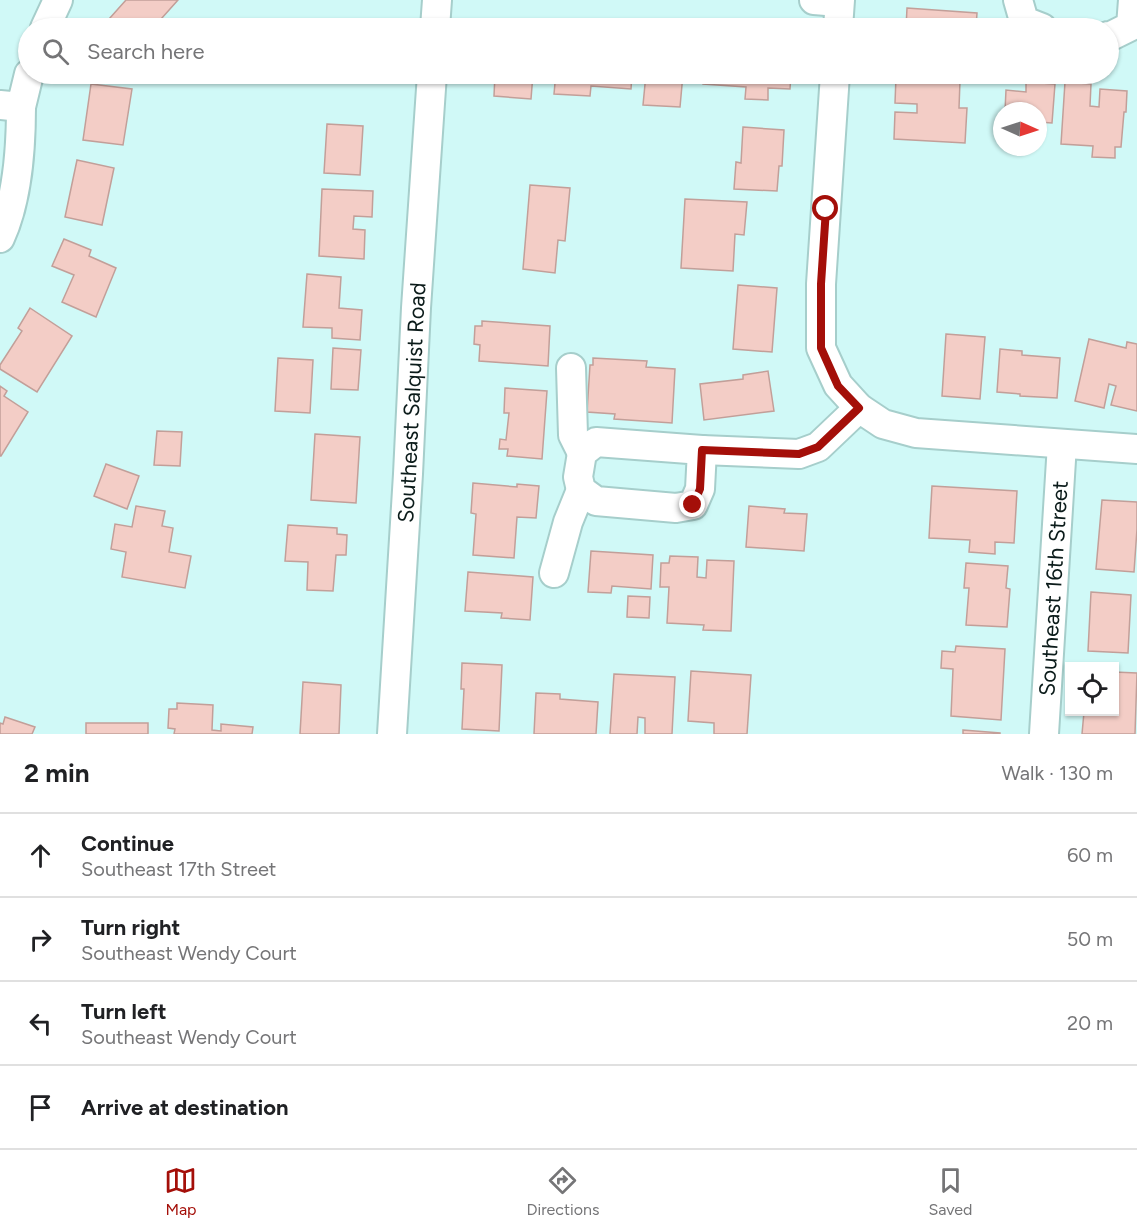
<!DOCTYPE html>
<meta charset="utf-8">
<style>
body{margin:0;font-family:Figtree,sans-serif;background:#f2f2f2;color:#202124}
.controls{position:absolute;right:18px;bottom:18px;display:grid;overflow:hidden;border-radius:0px;box-shadow:0 2px 4px #0004}
.controls button{width:54px;height:54px;display:grid;place-items:center;padding:0;border:0;border-bottom:2px solid #e0e0e0;background:#fff;color:#202124;font:30px sans-serif}
.compass{position:absolute;left:993px;top:102px;width:54px;height:54px;border-radius:50%;background:#fff;box-shadow:0 2px 4px #0004;rotate:93deg}
.stop{position:absolute;width:18px;height:18px;margin:-14px;border:4px solid #a40f09;border-radius:50%;background:#fff}
.stop.end{background:#a40f09;border-color:#fff;box-shadow:0 2px 6px #0008}
.list{margin:0;padding:0;list-style:none}
h2{display:flex;justify-content:space-between;align-items:center;height:78px;margin:0;padding:0 24px;font-size:26px}
h2 small{font-size:20px;font-weight:400;color:#757577}
.list li{display:grid;grid-template-columns:39px 1fr auto;gap:18px;align-items:center;box-sizing:border-box;height:84px;padding:0 24px;border-top:2px solid #e0e0e0}
.list b{display:block;font-size:22px;white-space:nowrap}
.list p{margin:0;font-size:20px;white-space:nowrap;color:#757577}
.list em{font-size:20px;font-style:normal;color:#757577}
.icon{flex:none;width:33px;height:33px;fill:none;stroke:currentColor;stroke-width:2;stroke-linecap:round;stroke-linejoin:round}
.map{position:relative;flex:none;width:1137px;height:734px;overflow:hidden}
.search{position:absolute;background:#fff;box-shadow:0 2px 4px #0004;left:18px;right:18px;top:18px;height:66px;display:flex;align-items:center;gap:15px;box-sizing:border-box;padding:0 21px;border-radius:33px;color:#757577;font-size:22px}
.sheet{height:414px;background:#fff}
nav{display:flex;justify-content:space-around;align-items:center;box-sizing:border-box;height:84px;border-top:2px solid #e0e0e0;background:#fff;font-size:16px;color:#757577}
nav a{display:grid;justify-items:center;gap:3px}
nav .on{color:#a40f09}
.map>svg:first-child{display:block}
.building{fill:#f3cdc6;stroke:#c29f99;stroke-width:1.5}
.lines{fill:none;stroke-linecap:round;stroke-linejoin:round}
.minor-casing{stroke:#a6cecb;stroke-width:32}
.minor{stroke:#fff;stroke-width:28}
.route{stroke:#a40f09;stroke-width:8}
.labels{text-anchor:middle;stroke-width:4.5;stroke-linejoin:round;paint-order:stroke}
.street-label{font-size:22px;fill:#0b1b1a;stroke:#fff}
</style>
<div class="map">
<svg width="1137" height="734" viewBox="0 0 1137 734">
<rect width="100%" height="100%" fill="#d0f9f7"/>
<!-- building -->
<g class="building">
<path d="M126,0H178L153,28H101Z"/>
<path d="M907,8L977,13L976,28H906Z"/>
<path d="M495,74H533L531,99L494,96Z"/>
<path d="M548,74H632L631,89L591,86L590,96L554,94L555,83H548Z"/>
<path d="M646,74H683L680,107L643,105Z"/>
<path d="M703,74H791L790,89L768,88V100L745,99L746,87L703,84Z"/>
<path d="M896,77L960,81L959,108H967L965,143L894,139L895,112L917,113V104L895,103Z"/>
<path d="M1026,82L1055,84L1052,123L1038,122V111H1005L1006,90L1026,92Z"/>
<path d="M1065,82L1091,84L1090,106L1099,107L1100,89L1127,91L1126,112H1124L1121,147H1115V158L1092,157L1093,146L1061,144Z"/>
<path d="M91,84L132,89L123,145L83,140Z"/>
<path d="M327,124L363,126L360,175L324,173Z"/>
<path d="M743,127L784,130L782,166H779L777,191L734,189L736,162L741,163Z"/>
<path d="M77,160L114,168L102,225L65,217Z"/>
<path d="M530,185L570,188L565,241L558,240L555,273L523,269Z"/>
<path d="M322,189L373,191L372,217L354,216L353,229L365,230L364,259L319,256Z"/>
<path d="M685,199L747,202L744,235L735,234L733,271L681,268Z"/>
<path d="M64,239L91,250L89,256L116,268L96,317L62,302L74,275L52,266Z"/>
<path d="M307,274L341,277L339,308L362,310L360,340L332,338V328L303,327Z"/>
<path d="M738,285L777,288L772,352L733,349Z"/>
<path d="M30,308L72,336L37,392L0,369V365L22,331L18,328Z"/>
<path d="M482,321L550,326L548,366L479,361L480,345L474,344L475,326H482Z"/>
<path d="M946,334L985,337L980,399L942,396Z"/>
<path d="M1089,339L1126,348L1127,342L1137,344V411L1111,405L1116,386L1109,384L1104,408L1075,401Z"/>
<path d="M333,348L361,350L358,390L331,389Z"/>
<path d="M1000,349L1022,351V355L1060,358L1057,398L1020,396V394L997,392Z"/>
<path d="M278,358L313,360L310,413L275,411Z"/>
<path d="M593,358L647,361L646,367L675,369L672,423L614,419L615,414L587,412L590,365H593Z"/>
<path d="M768,371L774,411L704,420L700,384L743,379V375Z"/>
<path d="M0,386L7,391L4,396L28,412L1,456H0Z"/>
<path d="M505,388L547,391L542,459L507,456L508,449H499L500,439L506,440L509,413H504Z"/>
<path d="M157,431L182,432L180,466L154,465Z"/>
<path d="M315,434L360,437L356,503L311,500Z"/>
<path d="M106,464L139,476L127,509L94,496Z"/>
<path d="M473,483L517,487V484L539,486L536,518L517,517L514,558L473,555L476,514L471,513Z"/>
<path d="M932,486L1017,491L1014,543L995,542V554L969,552L970,540L929,538Z"/>
<path d="M1102,500L1137,502V529L1134,572L1096,569Z"/>
<path d="M136,506L165,511L162,526L173,528L169,552L191,556L185,588L122,577L126,552L111,549L115,524L132,527Z"/>
<path d="M749,506L785,509L784,513L807,514L804,551L746,547Z"/>
<path d="M288,525L337,528V534L347,535L346,555H336L333,591L307,590L308,562L285,561Z"/>
<path d="M591,551L653,555L651,589L612,586L611,593L588,592Z"/>
<path d="M670,556L698,557L697,577L706,578L707,560L734,561L731,631L703,630L704,625L667,623L669,587H660L661,563H669Z"/>
<path d="M966,563L1008,566L1006,588L1010,589L1007,627L966,625L969,588H964Z"/>
<path d="M468,572L533,577L530,620L501,618L502,613L465,611Z"/>
<path d="M1091,592L1131,595L1128,653L1088,651Z"/>
<path d="M628,596L650,597L649,618L627,617Z"/>
<path d="M956,646L1005,649L1001,720L951,716L953,669L941,668L942,651L955,652Z"/>
<path d="M462,663L502,665L499,731L462,729L464,689H461Z"/>
<path d="M691,671L751,675L747,734H714V723L688,721Z"/>
<path d="M1114,672L1137,673L1135,734H1082L1084,712H1114Z"/>
<path d="M614,674L675,677L672,734H645V718L638,717L637,734H610Z"/>
<path d="M303,682L341,685L339,734H300Z"/>
<path d="M536,693L560,694V699L598,702L596,734H534Z"/>
<path d="M177,703L213,705L212,730L221,731V724L253,727L252,734H174L175,729L168,728L169,709H177Z"/>
<path d="M5,717L35,727L32,734H0V723L3,724Z"/>
<rect x="86" y="723" width="62" height="11"/>
<path d="M963,730L1000,733V734H963Z"/>
</g>
<g class="lines">
<!-- minor casing -->
<g class="minor-casing">
<g id="minor">
<path d="M814,0L839,2"/>
<path d="M1018,0L1024,21L1042,28"/>
<path d="M45,28L58,0"/>
<path d="M435,28L437,0"/>
<path d="M838,28L840,0"/>
<path d="M1108,36H1111L1131,26L1133,0"/>
<path d="M835,74L821,284V348L838,385L859,408L883,424L916,433L1137,449"/>
<path d="M0,105L21,107L29,74"/>
<path d="M0,238C18,199 21,149 21,107"/>
<path d="M571,368L573,435L582,453"/>
<path d="M596,442L702,450L700,489L693,505L676,508L596,501L581,490L578,477L582,453Z"/>
<path d="M702,450L799,454L818,447L859,408"/>
<path d="M554,573L568,522L581,490"/>
<path id="s1" d="M392,734L408,474L416,308L432,74"/>
<path id="s2" d="M1044,734L1062,444"/>
</g>
</g>
<!-- minor -->
<use href="#minor" class="minor"/>
</g>
<g class="lines">
<!-- route -->
<path class="route" d="M693,505L700,489L702,450L799,454L818,447L859,408L838,386L821,348V284L826,209"/>
</g>
<g class="labels">
<!-- street labels -->
<g class="street-label">
<text dy="8" stroke="none"><textPath href="#s1" startOffset="332">Southeast Salquist Road</textPath></text>
<text dy="8" stroke="none"><textPath href="#s2" startOffset="146">Southeast 16th Street</textPath></text>
</g>
</g>
</svg>
<div class="controls">
<button><svg class="icon" aria-label="locate" viewBox="0 0 24 24"><circle cx="12" cy="12" r="6"/><path d="M12 2v4M12 18v4M2 12h4M18 12h4"/></svg></button>
</div>
<svg class="compass" viewBox="-18 -18 36 36"><path d="M0-13l5 13h-10z" fill="#e53935"/><path d="M0 13l5-13h-10z" fill="#757577"/></svg>
<div class="stop" style="left:826px;top:209px"></div>
<div class="stop end" style="left:693px;top:505px"></div>
<div class="search"><svg class="icon" aria-label="search" viewBox="0 0 24 24"><circle cx="10" cy="10" r="6"/><path d="M15 15l6 6"/></svg>Search here</div>
</div>
<section class="sheet">
<h2>2 min<small>Walk · 130 m</small></h2>
<ul class="list">
<li><svg class="icon" aria-label="ahead" viewBox="0 0 24 24"><path d="M12 20V5M6 11l6-6 6 6"/></svg><div><b>Continue</b><p>Southeast 17th Street</p></div><em>60 m</em></li>
<li><svg class="icon" aria-label="right" viewBox="0 0 24 24"><path d="M7 20v-9h11M14 6l5 5-5 5"/></svg><div><b>Turn right</b><p>Southeast Wendy Court</p></div><em>50 m</em></li>
<li><svg class="icon" aria-label="left" viewBox="0 0 24 24"><path d="M17 20v-9H6M10 6l-5 5 5 5"/></svg><div><b>Turn left</b><p>Southeast Wendy Court</p></div><em>20 m</em></li>
<li><svg class="icon" aria-label="arrive" viewBox="0 0 24 24"><path d="M6 21V4h12l-3 4 3 4H6"/></svg><div><b>Arrive at destination</b></div></li>
</ul>
</section>
<nav>
<a class="on"><svg class="icon" aria-label="map" viewBox="0 0 24 24"><path d="M3 6l6-2 6 2 6-2v14l-6 2-6-2-6 2zM9 4v14M15 6v14"/></svg>Map</a>
<a><svg class="icon" aria-label="directions" viewBox="0 0 24 24"><path d="M12 3l9 9-9 9-9-9zM9 14v-3h6M13 9l2 2-2 2"/></svg>Directions</a>
<a><svg class="icon" aria-label="saved" viewBox="0 0 24 24"><path d="M7 4h10v16l-5-4-5 4z"/></svg>Saved</a>
</nav>
